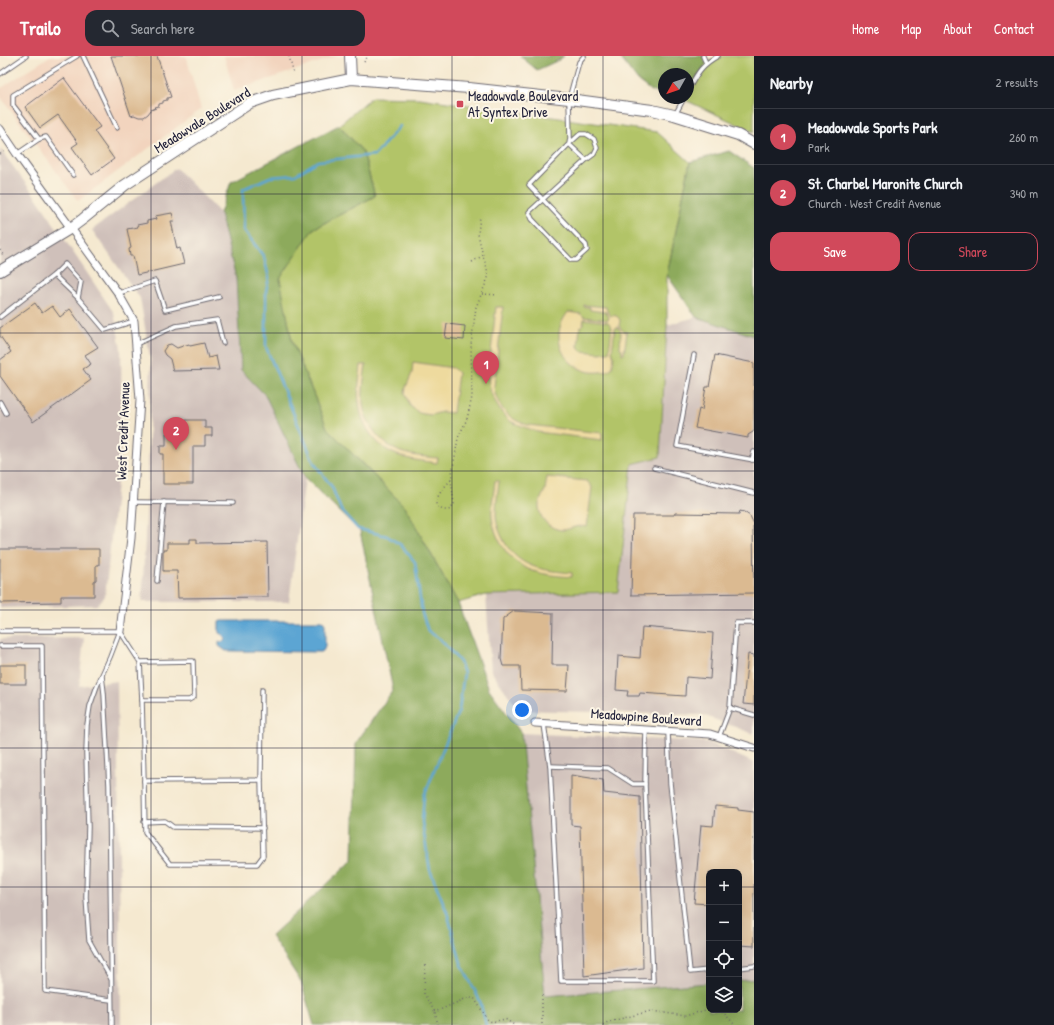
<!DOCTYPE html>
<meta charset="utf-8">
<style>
body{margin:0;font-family:"Patrick Hand",sans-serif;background:#242831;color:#f1f3f6}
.controls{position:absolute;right:12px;bottom:12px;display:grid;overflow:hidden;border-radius:8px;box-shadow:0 4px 16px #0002}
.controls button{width:36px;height:36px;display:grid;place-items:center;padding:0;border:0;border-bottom:1px solid #363941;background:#171b24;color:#f1f3f6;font:20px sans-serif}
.compass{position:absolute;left:658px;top:12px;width:36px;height:36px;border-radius:50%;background:#171b24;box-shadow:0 4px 16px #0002;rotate:230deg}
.you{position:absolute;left:522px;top:654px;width:14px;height:14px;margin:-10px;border:3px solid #fff;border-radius:50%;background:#1a73e8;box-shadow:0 0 0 6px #1a73e833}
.badge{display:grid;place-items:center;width:26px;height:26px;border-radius:50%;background:#d1495b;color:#fff;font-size:13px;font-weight:700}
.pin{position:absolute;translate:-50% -33px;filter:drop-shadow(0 1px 2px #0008)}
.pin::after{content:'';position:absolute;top:21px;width:14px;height:12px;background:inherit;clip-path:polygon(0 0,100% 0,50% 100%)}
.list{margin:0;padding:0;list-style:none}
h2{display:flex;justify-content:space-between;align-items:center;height:52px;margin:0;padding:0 16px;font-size:17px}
h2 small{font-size:13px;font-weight:400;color:#9ea1a6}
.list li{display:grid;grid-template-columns:26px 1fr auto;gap:12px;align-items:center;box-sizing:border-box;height:56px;padding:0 16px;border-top:1px solid #363941}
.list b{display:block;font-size:15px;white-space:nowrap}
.list p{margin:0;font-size:13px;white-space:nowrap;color:#9ea1a6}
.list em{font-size:13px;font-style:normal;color:#9ea1a6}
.actions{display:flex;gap:8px;padding:12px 16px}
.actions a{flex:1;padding:9px 0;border:1px solid #d1495b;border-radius:12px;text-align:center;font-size:14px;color:#d1495b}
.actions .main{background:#d1495b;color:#fff}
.icon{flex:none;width:22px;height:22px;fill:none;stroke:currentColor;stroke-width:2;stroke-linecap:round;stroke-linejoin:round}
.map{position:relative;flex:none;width:754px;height:969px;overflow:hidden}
header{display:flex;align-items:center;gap:24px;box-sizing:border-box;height:56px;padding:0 20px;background:#d1495b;color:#fff}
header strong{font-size:19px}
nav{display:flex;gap:22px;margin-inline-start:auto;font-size:14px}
.search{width:280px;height:36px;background:#242831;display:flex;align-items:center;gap:10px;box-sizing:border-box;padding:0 14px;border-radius:12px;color:#9ea1a6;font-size:15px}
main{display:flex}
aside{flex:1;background:#171b24}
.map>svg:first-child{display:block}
.built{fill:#f2d4be}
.industrial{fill:#cfc0ba}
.green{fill:#b2c467;stroke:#6a7351}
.forest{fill:#8daa5c;stroke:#58664c}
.sand{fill:#eeda9e;stroke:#887e6c;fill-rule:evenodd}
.water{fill:#5ba5d3;stroke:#3e6487}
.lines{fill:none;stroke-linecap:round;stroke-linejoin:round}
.stream{stroke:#5ba5d3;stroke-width:2.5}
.building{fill:#dbba91}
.lane-casing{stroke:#6c686f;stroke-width:5.5}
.street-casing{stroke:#6c686f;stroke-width:9}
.secondary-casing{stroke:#6c686f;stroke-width:12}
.path{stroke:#6c686f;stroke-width:1.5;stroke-dasharray:1 3;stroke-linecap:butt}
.lane{stroke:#fff;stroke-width:3.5}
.street{stroke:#fff;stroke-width:7}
.secondary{stroke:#fff;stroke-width:10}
.grid{fill:none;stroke:#22223b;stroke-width:1;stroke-opacity:0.55}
.poi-dot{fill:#d1495b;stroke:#fcf5e5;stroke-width:1.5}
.labels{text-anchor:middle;stroke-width:4;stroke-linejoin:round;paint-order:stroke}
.poi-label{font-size:14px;fill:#22223b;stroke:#fcf5e5;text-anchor:start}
.street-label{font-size:14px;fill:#22223b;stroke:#fcf5e5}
</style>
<header>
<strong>Trailo</strong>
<div class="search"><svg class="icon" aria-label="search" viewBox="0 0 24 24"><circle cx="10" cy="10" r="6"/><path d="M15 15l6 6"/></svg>Search here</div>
<nav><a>Home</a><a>Map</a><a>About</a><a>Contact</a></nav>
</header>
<main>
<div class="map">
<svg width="754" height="969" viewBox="0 0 754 969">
<rect width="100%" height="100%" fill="#fcf5e5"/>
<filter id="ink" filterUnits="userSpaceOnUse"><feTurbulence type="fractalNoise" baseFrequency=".025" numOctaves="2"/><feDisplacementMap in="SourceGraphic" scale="8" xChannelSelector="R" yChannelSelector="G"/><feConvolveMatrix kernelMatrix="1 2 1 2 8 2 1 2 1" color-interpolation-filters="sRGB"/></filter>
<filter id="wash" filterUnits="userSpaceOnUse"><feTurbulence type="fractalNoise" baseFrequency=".012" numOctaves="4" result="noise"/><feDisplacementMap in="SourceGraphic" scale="16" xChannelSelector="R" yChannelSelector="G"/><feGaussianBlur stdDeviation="0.9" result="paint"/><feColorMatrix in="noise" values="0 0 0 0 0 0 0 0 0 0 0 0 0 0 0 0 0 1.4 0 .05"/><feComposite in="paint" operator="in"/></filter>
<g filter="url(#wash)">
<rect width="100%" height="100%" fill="#f5e9d0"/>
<!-- built -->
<g class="built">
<path d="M50,0H186L201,53L78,145L0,40V33Z"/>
<path d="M224,0H337L234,35Z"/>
</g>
<!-- industrial -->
<g class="industrial">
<path d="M0,93L38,144L114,257L121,293L122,379L105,540L97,549L0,552Z"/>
<path d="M176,112L220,157L236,222L241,314L265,339L305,422L289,546H142L148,418L151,307L140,242L92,174Z"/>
<path d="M696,261L754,280V678L703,659L519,654L491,615L486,539L618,536L632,408L660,401L667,269Z"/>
<path d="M84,582L79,630L117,625L121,969H0V583Z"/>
<path d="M521,677L708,686L754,707V923L739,925V816H709V927L545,940Z"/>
</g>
<!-- green -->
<g class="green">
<path d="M719,0H754V76L683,43L684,42H688V35L706,7Z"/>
<path d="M372,41L419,42L657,76L690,106L667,219V269L660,401L632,408L618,536L486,539L458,547L405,451L327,372L292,285L279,223L313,173L375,140L363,96L339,69Z"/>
</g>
<!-- forest -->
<g class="forest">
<path d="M520,0H564L559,4L537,14Z"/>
<path d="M619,0H703L706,7L688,35V18H664V39L651,35L638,25Z"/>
<path d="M339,69L363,96L375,140L313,173L280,223L292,285L327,372L405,451L458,547L489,633L521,677L545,940L709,927V954H739V925L754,923V969H314L301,926L271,880L353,804L356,687L393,634L360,475L305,422L265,339L241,314L236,222L220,157L231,126Z"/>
<path d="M729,95L754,112V280L696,261L667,219L690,106Z"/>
</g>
<!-- sand -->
<g class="sand">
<path d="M584,249L606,251L607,255L611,260C615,259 619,260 620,265L619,270L623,275L627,276L624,298H622V293L620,292L621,276L618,271L615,272L612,295L614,301L612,312C609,314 605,316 600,316C579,319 558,301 559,279C559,270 563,263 568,256L581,258L584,261L608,264L609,261L606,256L590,254V251H584ZM584,263L608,266L612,271L609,296H604L601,297L581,295L578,290L580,271L583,268Z"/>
<path d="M496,251H503L494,331C497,351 509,364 528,369L602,377V384L537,376L514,367L510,365L503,358L498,351L491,337L488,323Z"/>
<path d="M413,306L453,312L458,317L453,357L442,356L431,359L424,358L419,357L410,350L405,337L406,331L412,317Z"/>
<path d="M361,309H366C364,322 362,336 363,349C366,369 382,389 401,396C413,400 426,401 438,402L437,407C426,405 414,405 403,401C378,394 361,372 359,346C357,334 360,321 361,309Z"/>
<path d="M547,421L587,425L592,431L587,471C583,470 579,470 575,471C571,472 567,474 562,474C549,473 538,462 539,448C540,443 543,439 545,434C546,430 546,425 547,421Z"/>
<path d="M495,425H499C498,436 496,447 496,458C496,468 500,477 504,485C520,513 543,514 572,517V521C559,520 545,519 533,515C510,507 495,485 492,461C491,449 494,437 495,425Z"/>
</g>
<!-- water -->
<path class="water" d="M221,565H323L325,568V591L323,595L320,596L226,595L219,590V585L221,586L224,585L225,582L223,579L219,577V566Z"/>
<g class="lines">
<!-- stream -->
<path class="stream" d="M400,70L375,99L318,105L295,119L270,121L243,133L244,174L264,201L269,222L266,235V291L314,407L332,431L341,454L358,473L387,480L401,489L415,506L422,557L428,575L440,583L460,606L464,617L459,654L424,740L422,766L430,814L447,856L461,907L480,945L486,969"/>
</g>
<g id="blocks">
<!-- building -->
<g class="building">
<path d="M111,0H157L171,41L167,42V44L163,45V47L159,48V50L155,51L156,52L151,54L148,58L144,61H139L134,59L131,60Z"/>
<path d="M64,22L100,71L94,75L114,103L92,119L72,91L78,87L58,59L40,72L25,51Z"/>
<path d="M172,157L174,165H171L177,193L180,192L184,208L137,219L133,200H130L129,193L131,192L127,173L138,171L137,169L147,167V165L156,163L155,160Z"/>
<path d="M35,247L42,257L52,250L60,261L70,253L98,291L85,299L91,308L83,313L91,324L33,366L0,320V304L11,296L0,280V272Z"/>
<path d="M447,268L465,270L464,284L445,282Z"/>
<path d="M204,287L208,302L216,300L219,314L173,315L170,303L165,299L163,295L167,289L171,288L177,292L189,288L190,290Z"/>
<path d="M715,299L754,307V374L753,376L748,379V382L695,372L699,353L702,354L706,331H709Z"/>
<path d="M186,364H205V372H212V380H205V390H193V428H163V398H160V390H166V377H168V372H172V368H186Z"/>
<path d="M740,455L744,456L750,460L754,468V470H753L754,537L631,539L633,459H674L675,457L739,458Z"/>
<path d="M190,483H197V487L267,486L268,541L178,542L177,515H163V494H167V487H190Z"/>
<path d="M0,493H99V509H96V524L94,525V540H61V546L0,547Z"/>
<path d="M514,555L553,557L552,609H569L567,635L521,634L520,610H503L501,603L503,563Z"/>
<path d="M642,571L713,577L710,623L686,621L685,640L640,637L639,640H627L628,635L616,634L618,600L640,602Z"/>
<path d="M748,598L754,599V649L743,648Z"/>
<rect x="0" y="609" width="26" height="19"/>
<path d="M571,719L603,724L604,737L640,741L643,912L584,920L580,770L571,769Z"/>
<path d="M715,750L738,752V754L754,756V890L739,889V816H709V848L694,847L701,769L713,770Z"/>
</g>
</g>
</g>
<g filter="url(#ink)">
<use href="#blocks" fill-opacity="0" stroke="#6c686f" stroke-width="1"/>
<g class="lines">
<!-- lane casing -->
<g class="lane-casing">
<g id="lane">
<path d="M83,0L117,72"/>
<path d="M584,0L579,6L569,43L570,82L569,88L529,129L586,189L587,194L576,204H571L532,163L529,156L586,104L569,88L580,78H586L594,83L597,92L594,98L586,104"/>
<path d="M703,0L706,7"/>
<path d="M0,18L26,0"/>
<path d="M688,34C697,18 701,9 718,0"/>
<path d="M675,59L684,42"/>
<path d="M39,83L13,49V39L77,0"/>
<path d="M17,98L39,83L46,81L73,119"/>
<path d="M54,219L78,242"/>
<path d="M119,237L155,225L165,254L219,241"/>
<path d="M0,261L54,219L65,208L81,226L78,242L105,274L134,265"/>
<path d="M136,288L176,270L217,264L223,287"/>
<path d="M694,299L677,390L754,404"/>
<path d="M0,346L6,357"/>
<path d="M752,404L754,396"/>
<path d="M654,412L754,437"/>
<path d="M133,446L233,447"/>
<path d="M157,525L164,446"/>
<path d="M0,575H120"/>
<path d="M120,575L140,606L193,605L194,641L189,644H142L140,606"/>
<path d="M0,590H42L45,935L111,944"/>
<path d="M102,620L104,637L109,729L112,969"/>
<path d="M142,644L144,725L261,724L262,634"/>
<path d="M730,652L754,659"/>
<path d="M544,668L550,710L561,925H653L645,728"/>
<path d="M668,676L670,727L690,916L709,914"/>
<path d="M719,681L730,652L736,567H754"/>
<path d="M550,710L608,712L633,728H645L646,674"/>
<path d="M144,725L145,776L170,808H257L263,800L261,724"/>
<path d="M144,766L165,765L173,771L263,772"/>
<path d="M739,912L754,910"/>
<path d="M111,923L89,884L86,841L88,771L86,697L87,669L90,650L97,630L110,601L120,575"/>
</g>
</g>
<!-- street casing -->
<g class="street-casing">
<g id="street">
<path d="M0,73L17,98L118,237L134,265L140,344L131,482L120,575"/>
<path d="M535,667L710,678L754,692"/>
</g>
</g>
<!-- secondary casing -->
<g class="secondary-casing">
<g id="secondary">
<path d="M350,0L351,23"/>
<path d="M0,215L71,172L83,163L125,129L250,47L273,39L351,23L469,32L569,43L652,54L674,59L738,79L754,88"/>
</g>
</g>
<!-- path -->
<g class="path">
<path d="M289,0L294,19"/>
<path d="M364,6L368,0"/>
<path d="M0,98L5,95"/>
<path d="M0,194L3,199"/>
<path d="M472,206L482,200"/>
<path d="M482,238L497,239"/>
<path d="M451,424C444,431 436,440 436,449C441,454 445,455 451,453L454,448L451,424L458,382L467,363L472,341L471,289L476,251L488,222L487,212L483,200L478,178L480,160"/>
<path d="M425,909L424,938L435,956"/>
<path d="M542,939V969"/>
<path d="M718,954L724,957L735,969"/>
<path d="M438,969L435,956L467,942H474L488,964L492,966L505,963L514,969"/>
<path d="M603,969L608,966L651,955L685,960L709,953"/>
</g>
<!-- lane -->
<use href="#lane" class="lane"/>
<!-- street -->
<use href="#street" class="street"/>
<!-- secondary -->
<use href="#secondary" class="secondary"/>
</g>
</g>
<!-- grid -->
<path class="grid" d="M151,0V969M302,0V969M452,0V969M603,0V969M0,138H754M0,277H754M0,415H754M0,554H754M0,692H754M0,831H709M739,831H754"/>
<!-- markers -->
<rect class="poi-dot" x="456" y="44" width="8" height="8" rx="2"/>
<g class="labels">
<!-- poi labels -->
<g class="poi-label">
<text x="468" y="45">Meadowvale Boulevard<tspan x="468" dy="16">At Syntex Drive</tspan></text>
</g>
<!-- street labels -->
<g class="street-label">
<text transform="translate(202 64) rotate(-32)" y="5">Meadowvale Boulevard</text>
<text transform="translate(123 375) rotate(-88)" y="5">West Credit Avenue</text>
<text transform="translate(646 661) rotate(4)" y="5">Meadowpine Boulevard</text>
</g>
</g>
</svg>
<div class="controls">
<button>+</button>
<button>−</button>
<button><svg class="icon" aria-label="locate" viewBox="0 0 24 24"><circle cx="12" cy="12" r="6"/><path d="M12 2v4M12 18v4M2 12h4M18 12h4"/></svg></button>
<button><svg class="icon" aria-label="layers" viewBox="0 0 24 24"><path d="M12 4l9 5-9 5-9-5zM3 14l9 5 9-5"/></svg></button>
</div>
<svg class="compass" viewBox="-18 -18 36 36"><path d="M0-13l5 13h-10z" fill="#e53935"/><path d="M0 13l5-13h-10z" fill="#9ea1a6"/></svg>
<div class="you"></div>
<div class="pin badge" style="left:486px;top:328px">1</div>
<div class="pin badge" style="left:176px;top:394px">2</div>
</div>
<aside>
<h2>Nearby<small>2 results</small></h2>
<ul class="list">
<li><span class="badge">1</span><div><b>Meadowvale Sports Park</b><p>Park</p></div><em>260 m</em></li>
<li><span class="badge">2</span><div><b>St. Charbel Maronite Church</b><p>Church · West Credit Avenue</p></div><em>340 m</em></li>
</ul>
<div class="actions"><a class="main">Save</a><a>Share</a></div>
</aside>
</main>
